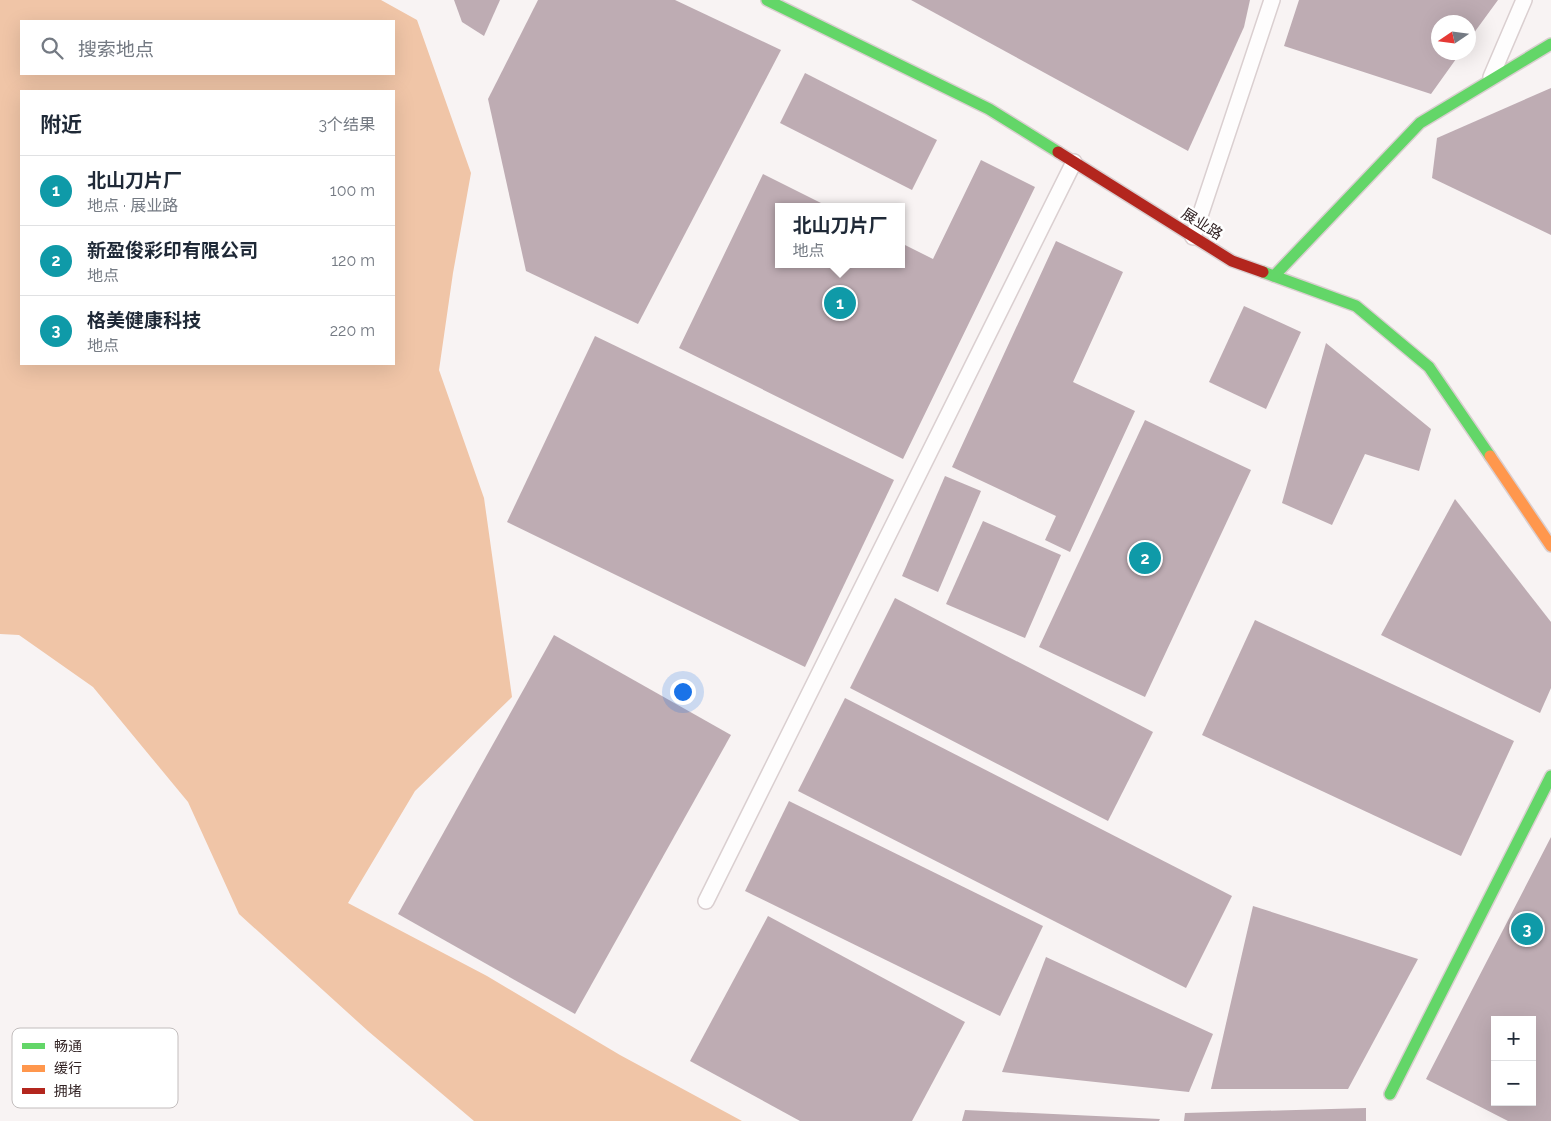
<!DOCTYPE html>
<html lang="zh">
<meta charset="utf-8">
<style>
body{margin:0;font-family:Raleway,"Noto Sans SC",sans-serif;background:#f2f2f3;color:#1f2937}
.controls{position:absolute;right:15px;bottom:15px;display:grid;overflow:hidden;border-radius:0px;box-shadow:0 5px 20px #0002}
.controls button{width:45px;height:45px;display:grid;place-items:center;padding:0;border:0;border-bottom:1px solid #e0e1e3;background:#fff;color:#1f2937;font:25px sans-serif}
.compass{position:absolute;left:1431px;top:15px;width:45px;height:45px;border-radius:50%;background:#fff;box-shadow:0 5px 20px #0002;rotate:257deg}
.you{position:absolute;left:682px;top:691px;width:18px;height:18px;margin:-12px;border:4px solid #fff;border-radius:50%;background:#1a73e8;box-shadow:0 0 0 8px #1a73e833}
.badge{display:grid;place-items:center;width:32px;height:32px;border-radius:50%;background:#0f766e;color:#fff;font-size:16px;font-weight:700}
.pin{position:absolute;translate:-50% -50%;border:2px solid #fff;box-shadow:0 1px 5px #0006}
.popup{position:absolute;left:775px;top:203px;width:130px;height:65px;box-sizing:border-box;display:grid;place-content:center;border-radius:0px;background:#fff;filter:drop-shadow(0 1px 4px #0005);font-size:16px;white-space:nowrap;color:#747a83}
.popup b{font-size:19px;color:#1f2937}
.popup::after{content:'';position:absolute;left:50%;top:100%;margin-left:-10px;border:10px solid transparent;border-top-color:#fff}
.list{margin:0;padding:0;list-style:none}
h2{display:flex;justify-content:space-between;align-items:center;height:65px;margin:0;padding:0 20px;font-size:21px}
h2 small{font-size:16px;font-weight:400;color:#747a83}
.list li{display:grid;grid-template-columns:32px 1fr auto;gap:15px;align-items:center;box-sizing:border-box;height:70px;padding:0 20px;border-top:1px solid #e0e1e3}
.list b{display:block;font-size:19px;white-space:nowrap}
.list p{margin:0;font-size:16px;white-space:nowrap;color:#747a83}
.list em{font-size:16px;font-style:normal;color:#747a83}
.icon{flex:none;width:28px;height:28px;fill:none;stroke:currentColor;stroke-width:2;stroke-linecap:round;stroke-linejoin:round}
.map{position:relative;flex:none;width:1551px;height:1121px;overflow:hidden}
.search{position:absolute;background:#fff;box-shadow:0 5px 20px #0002;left:20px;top:20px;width:375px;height:55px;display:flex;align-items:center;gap:12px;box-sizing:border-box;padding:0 18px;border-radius:0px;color:#747a83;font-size:19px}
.panel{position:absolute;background:#fff;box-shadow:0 5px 20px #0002;left:20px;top:90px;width:375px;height:275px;border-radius:0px}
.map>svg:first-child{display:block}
.forest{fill:#f0c5a7;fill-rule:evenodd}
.building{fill:#beacb3;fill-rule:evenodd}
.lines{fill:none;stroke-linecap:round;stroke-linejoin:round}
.lane-casing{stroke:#dacfd0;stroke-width:18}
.fast-casing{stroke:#dacfd0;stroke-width:14}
.slow-casing{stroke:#dacfd0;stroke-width:14}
.jam-casing{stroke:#dacfd0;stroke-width:14}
.lane{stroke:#fefdfd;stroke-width:15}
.fast{stroke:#63d668;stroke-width:11}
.slow{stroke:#ff974d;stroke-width:11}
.jam{stroke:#b3261e;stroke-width:11}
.labels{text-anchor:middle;stroke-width:5;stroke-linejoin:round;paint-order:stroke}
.street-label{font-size:15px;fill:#322324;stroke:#fff}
.key{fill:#fff;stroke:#c2bdbd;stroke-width:1}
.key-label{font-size:14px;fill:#322324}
</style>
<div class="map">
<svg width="1551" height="1121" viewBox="0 0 1551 1121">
<rect width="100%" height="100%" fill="#f8f3f3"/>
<!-- forest -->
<path class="forest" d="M0,0H381L417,20L471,173L453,273L439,370L484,498L512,697L415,791L348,903L487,976L620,1055L742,1121H474L368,1031L239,914L188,802L93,687L19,635L0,634ZM21,21H394V74H21ZM21,91H394V364H21Z"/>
<!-- building -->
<g class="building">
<path d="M454,0H500L484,36L462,22Z"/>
<path d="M538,0H675L781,50L638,324L526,271L488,99Z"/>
<path d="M911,0H1250L1244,27L1188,151Z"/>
<path d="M1299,0H1498L1468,41V22H1438V52H1461L1431,94L1284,46Z"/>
<path d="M805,73L937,140L912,190L780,123Z"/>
<path d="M1551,88V235L1432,178L1437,138Z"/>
<path d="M981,160L1035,187L903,459L679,348L763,174L829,207H779V264H901V243L933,259Z"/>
<path d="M1056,241L1123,272L1073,382L1135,411L1070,552L1045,540L1056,516L952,467Z"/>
<path d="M1244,306L1301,332L1266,409L1209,382Z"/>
<path d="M595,336L894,480L805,667L507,522Z"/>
<path d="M1326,343L1431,429L1419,471L1365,454L1332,525L1282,503Z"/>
<path d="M1145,420L1251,470L1145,697L1039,647Z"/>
<path d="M945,476L981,491L938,592L902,576Z"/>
<path d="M1455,499L1551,622V688L1540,713L1381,635Z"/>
<path d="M983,521L1061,555L1025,638L946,604Z"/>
<path d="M895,598L1153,732L1108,821L850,688Z"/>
<path d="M1255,620L1514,741L1461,856L1202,735Z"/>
<path d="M554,635L731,735L575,1014L398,914Z"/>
<path d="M845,698L1232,896L1186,988L798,791Z"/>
<path d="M789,801L1043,926L1000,1016L745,891Z"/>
<path d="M1551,837V1121H1508L1426,1079ZM1495,1020H1532V1102H1495Z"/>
<path d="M1253,906L1418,959L1348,1089H1211Z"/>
<path d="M768,916L965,1022L912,1121H800L690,1061Z"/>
<path d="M1046,957L1213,1034L1189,1092L1002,1072Z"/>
<path d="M1366,1108V1121H1184L1185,1113Z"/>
<path d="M965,1110L1160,1119L1159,1121H962Z"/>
</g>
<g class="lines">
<!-- lane casing -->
<g class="lane-casing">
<g id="lane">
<path d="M1491,77L1524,0"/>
<path d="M1193,237L1272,0"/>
<path d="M706,901L1074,162"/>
</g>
</g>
<!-- fast casing -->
<g class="fast-casing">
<g id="fast">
<path d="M767,0L989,109L1058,152"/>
<path d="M1263,272L1356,306L1429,367L1490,456"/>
<path d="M1274,276L1420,123L1551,44"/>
<path d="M1390,1094L1551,776"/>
</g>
</g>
<!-- slow casing -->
<g class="slow-casing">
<path id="slow" d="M1490,456L1551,546"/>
</g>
<!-- jam casing -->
<g class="jam-casing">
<path id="jam" d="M1058,152L1232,261L1263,272"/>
</g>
<!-- lane -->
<use href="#lane" class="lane"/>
<!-- fast -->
<use href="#fast" class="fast"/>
<!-- slow -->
<use href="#slow" class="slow"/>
<!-- jam -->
<use href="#jam" class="jam"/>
</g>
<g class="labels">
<!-- street labels -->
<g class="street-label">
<text transform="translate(1202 224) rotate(32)" y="5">展业路</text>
</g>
</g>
<!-- legend -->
<rect x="12" y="1028" width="166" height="80" rx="8" class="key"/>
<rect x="22" y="1043" width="23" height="6" fill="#63d668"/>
<rect x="22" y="1065" width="23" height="7" fill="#ff974d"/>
<rect x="22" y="1088" width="23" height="6" fill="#b3261e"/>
<g class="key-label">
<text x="54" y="1051">畅通</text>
<text x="54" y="1073">缓行</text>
<text x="54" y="1096">拥堵</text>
</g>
</svg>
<div class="controls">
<button>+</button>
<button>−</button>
</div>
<svg class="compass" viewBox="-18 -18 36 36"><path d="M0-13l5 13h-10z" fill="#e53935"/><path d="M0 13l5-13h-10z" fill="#747a83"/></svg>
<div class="you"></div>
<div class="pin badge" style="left:840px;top:303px;background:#0f9aa8">1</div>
<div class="popup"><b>北山刀片厂</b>地点</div>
<div class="pin badge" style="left:1145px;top:558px;background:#0f9aa8">2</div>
<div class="pin badge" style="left:1527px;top:929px;background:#0f9aa8">3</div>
<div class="search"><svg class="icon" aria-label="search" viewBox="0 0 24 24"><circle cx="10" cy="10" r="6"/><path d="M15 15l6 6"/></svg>搜索地点</div>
<section class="panel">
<h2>附近<small>3个结果</small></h2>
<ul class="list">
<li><span class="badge" style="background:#0f9aa8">1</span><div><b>北山刀片厂</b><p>地点 · 展业路</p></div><em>100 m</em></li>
<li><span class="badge" style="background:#0f9aa8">2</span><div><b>新盈俊彩印有限公司</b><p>地点</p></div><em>120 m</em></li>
<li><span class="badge" style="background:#0f9aa8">3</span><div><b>格美健康科技</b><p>地点</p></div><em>220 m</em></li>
</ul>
</section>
</div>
